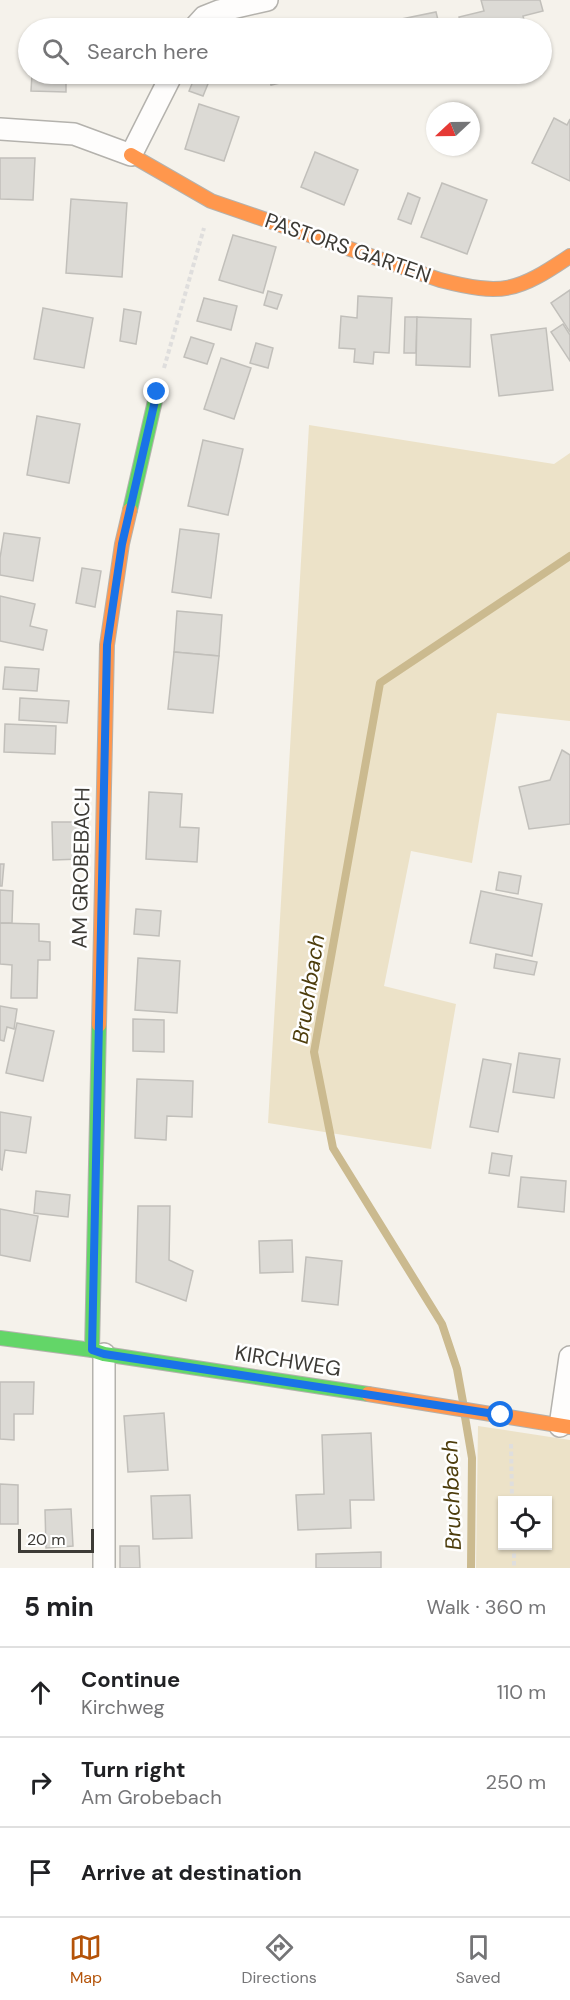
<!DOCTYPE html>
<meta charset="utf-8">
<style>
body{margin:0;font-family:"DM Sans",sans-serif;background:#f2f2f2;color:#202124}
.controls{position:absolute;right:18px;bottom:18px;display:grid;overflow:hidden;border-radius:0px;box-shadow:0 2px 4px #0004}
.controls button{width:54px;height:54px;display:grid;place-items:center;padding:0;border:0;border-bottom:2px solid #e0e0e0;background:#fff;color:#202124;font:30px sans-serif}
.compass{position:absolute;left:426px;top:102px;width:54px;height:54px;border-radius:50%;background:#fff;box-shadow:0 2px 4px #0004;rotate:248deg}
.scale{position:absolute;left:18px;bottom:15px;width:76px;box-sizing:border-box;padding-left:6px;border:3px solid #3d3b36;border-top:0;font-size:16px;line-height:21px;white-space:nowrap;color:#3d3b36;-webkit-text-stroke:4px #fff;paint-order:stroke}
.stop{position:absolute;width:18px;height:18px;margin:-14px;border:4px solid #1a73e8;border-radius:50%;background:#fff}
.stop.end{background:#1a73e8;border-color:#fff;box-shadow:0 2px 6px #0008}
.list{margin:0;padding:0;list-style:none}
h2{display:flex;justify-content:space-between;align-items:center;height:78px;margin:0;padding:0 24px;font-size:26px}
h2 small{font-size:20px;font-weight:400;color:#757577}
.list li{display:grid;grid-template-columns:39px 1fr auto;gap:18px;align-items:center;box-sizing:border-box;height:90px;padding:0 24px;border-top:2px solid #e0e0e0}
.list b{display:block;font-size:22px;white-space:nowrap}
.list p{margin:0;font-size:20px;white-space:nowrap;color:#757577}
.list em{font-size:20px;font-style:normal;color:#757577}
.icon{flex:none;width:33px;height:33px;fill:none;stroke:currentColor;stroke-width:2;stroke-linecap:round;stroke-linejoin:round}
.map{position:relative;flex:none;width:570px;height:1568px;overflow:hidden}
.search{position:absolute;background:#fff;box-shadow:0 2px 4px #0004;left:18px;right:18px;top:18px;height:66px;display:flex;align-items:center;gap:15px;box-sizing:border-box;padding:0 21px;border-radius:33px;color:#757577;font-size:22px}
.sheet{height:348px;background:#fff}
nav{display:flex;justify-content:space-around;align-items:center;box-sizing:border-box;height:84px;border-top:2px solid #e0e0e0;background:#fff;font-size:16px;color:#757577}
nav a{display:grid;justify-items:center;gap:3px}
nav .on{color:#b45309}
.map>svg:first-child{display:block}
.green{fill:#ece2c8;fill-rule:evenodd}
.lines{fill:none;stroke-linecap:round;stroke-linejoin:round}
.stream{stroke:#cbba8f;stroke-width:8}
.building{fill:#dcdad5;stroke:#c1bfba;stroke-width:1.5}
.street-casing{stroke:#b4b2ad;stroke-width:24}
.fast-casing{stroke:#b4b2ad;stroke-width:16}
.slow-casing{stroke:#b4b2ad;stroke-width:16}
.path{stroke:#dfdedd;stroke-width:4;stroke-dasharray:4.5 3;stroke-linecap:butt}
.street{stroke:#fefdfc;stroke-width:21}
.fast{stroke:#63d668;stroke-width:14}
.slow{stroke:#ff974d;stroke-width:14}
.route{stroke:#1a73e8;stroke-width:8}
.labels{text-anchor:middle;stroke-width:5;stroke-linejoin:round;paint-order:stroke}
.street-label{font-size:21px;fill:#3d3b36;stroke:#fff}
.water-label{font-size:22px;font-style:italic;fill:#4d3d0c;stroke:#fff}
</style>
<div class="map">
<svg width="570" height="1568" viewBox="0 0 570 1568">
<rect width="100%" height="100%" fill="#f5f2eb"/>
<!-- green -->
<g class="green">
<path d="M309,425L554,464L570,453V721L497,713L472,863L411,851L384,986L456,1004L431,1149L268,1123Z"/>
<path d="M478,1426L570,1440V1568H476ZM502,1500H548V1546H502Z"/>
</g>
<g class="lines">
<!-- stream -->
<g class="stream">
<path d="M463,1402L457,1369L442,1324L333,1148L314,1052L380,683L570,556"/>
<path d="M465,1417L472,1458L471,1568"/>
</g>
</g>
<!-- building -->
<g class="building">
<path d="M481,0H540L543,11L523,16L526,28H462L459,17L484,11Z"/>
<path d="M436,12L440,28H368L367,26Z"/>
<path d="M32,74H66V92L31,91Z"/>
<path d="M196,74H212L203,96L189,91Z"/>
<path d="M268,74H305L306,77L271,85Z"/>
<path d="M199,104L239,117L224,161L185,149Z"/>
<path d="M554,118L567,125L570,119V181L532,163Z"/>
<path d="M315,152L358,170L344,205L301,187Z"/>
<path d="M0,158H35L33,200L0,199Z"/>
<path d="M442,183L487,200L467,254L421,237Z"/>
<path d="M408,193L420,198L411,224L398,219Z"/>
<path d="M71,199L127,203L122,277L66,273Z"/>
<path d="M233,235L276,247L263,293L219,280Z"/>
<path d="M570,290V332L551,303Z"/>
<path d="M268,291L282,295L277,309L264,305Z"/>
<path d="M358,296L392,298L389,353L374,352L373,364L354,362L355,349L339,348L341,316L357,318Z"/>
<path d="M204,298L237,306L231,330L197,321Z"/>
<path d="M43,308L93,318L84,368L34,359Z"/>
<path d="M124,309L141,312L136,344L120,341Z"/>
<path d="M405,317H417L416,353H404Z"/>
<path d="M417,317L471,319L470,367L416,365Z"/>
<path d="M563,324L570,335V361L551,332Z"/>
<path d="M546,328L553,390L499,396L491,335Z"/>
<path d="M191,337L214,344L207,364L184,357Z"/>
<path d="M256,343L273,348L268,368L250,363Z"/>
<path d="M221,358L251,368L234,419L204,409Z"/>
<path d="M37,416L80,424L69,483L27,475Z"/>
<path d="M203,440L243,449L228,515L188,506Z"/>
<path d="M180,529L219,534L211,598L172,592Z"/>
<path d="M4,533L40,538L33,581L0,575V558Z"/>
<path d="M82,568L101,571L95,607L76,603Z"/>
<path d="M0,596L35,604L30,626L47,630L43,650L0,641Z"/>
<path d="M177,611L222,615L219,656L174,652Z"/>
<path d="M174,652L219,656L213,713L168,709Z"/>
<path d="M5,667L39,669L37,691L3,689Z"/>
<path d="M20,698L69,701L67,723L19,720Z"/>
<path d="M5,724L56,726L55,754L4,752Z"/>
<path d="M562,750L570,755V824L529,829L519,787L550,780Z"/>
<path d="M149,792L182,794L180,827L199,828L197,862L146,859Z"/>
<path d="M52,822H81V859L53,860Z"/>
<path d="M0,864H4L2,886H0Z"/>
<path d="M499,872L521,876L518,894L496,890Z"/>
<path d="M0,890L13,891L12,923H0Z"/>
<path d="M481,891L542,904L532,956L470,943Z"/>
<path d="M136,909L161,911L159,936L134,934Z"/>
<path d="M0,923L39,924V941L50,942V960H38L37,998H11L12,965L0,964Z"/>
<path d="M496,954L537,962L534,975L494,968Z"/>
<path d="M138,958L180,961L177,1013L135,1010Z"/>
<path d="M0,1006L17,1009L14,1029L7,1027L4,1041L0,1040Z"/>
<path d="M133,1019L164,1020V1052L133,1051Z"/>
<path d="M17,1023L54,1031L43,1081L6,1073Z"/>
<path d="M519,1053L560,1059L554,1098L513,1092Z"/>
<path d="M483,1059L511,1064L498,1132L470,1127Z"/>
<path d="M137,1079L193,1081L192,1117L167,1116L166,1140L135,1138Z"/>
<path d="M0,1112L31,1117L26,1153L5,1150L2,1170L0,1169Z"/>
<path d="M492,1153L512,1156L509,1176L489,1173Z"/>
<path d="M521,1177L566,1181L564,1212L518,1207Z"/>
<path d="M36,1191L70,1195L68,1217L34,1213Z"/>
<path d="M138,1206H170L169,1260L193,1271L186,1301L136,1282Z"/>
<path d="M0,1209L38,1216L30,1261L0,1255Z"/>
<path d="M292,1240L293,1272L260,1273L259,1241Z"/>
<path d="M306,1257L342,1261L338,1305L302,1301Z"/>
<path d="M0,1382H34L33,1414H14V1440L0,1439Z"/>
<path d="M164,1413L168,1470L128,1472L124,1416Z"/>
<path d="M371,1433L374,1500H350L351,1528L298,1530L296,1495L324,1494L322,1435Z"/>
<path d="M0,1484L18,1485V1524H0Z"/>
<path d="M190,1495L192,1538L153,1539L151,1496Z"/>
<path d="M71,1509L73,1546L46,1548L45,1510Z"/>
<path d="M120,1546H139L140,1568H120Z"/>
<path d="M381,1552V1568H316V1554Z"/>
</g>
<g class="lines">
<!-- street casing -->
<g class="street-casing">
<g id="street">
<path d="M194,28L204,17L219,11L267,0"/>
<path d="M0,129L74,134L131,155L172,74"/>
<path d="M560,1426L570,1357"/>
<path d="M104,1568V1354"/>
</g>
</g>
<!-- fast casing -->
<g class="fast-casing">
<g id="fast">
<path d="M130,510L157,392"/>
<path d="M0,1338L92,1350L104,1354L368,1394"/>
<path d="M92,1350L99,1025"/>
</g>
</g>
<!-- slow casing -->
<g class="slow-casing">
<g id="slow">
<path d="M131,155L211,201L440,280C503,296 517,292 570,256"/>
<path d="M99,1025L107,645L122,544L130,510"/>
<path d="M368,1394L570,1427"/>
</g>
</g>
<!-- path -->
<g class="path">
<path d="M164,368L204,228"/>
<path d="M511,1444L512,1500"/>
<path d="M514,1546V1568"/>
</g>
<!-- street -->
<use href="#street" class="street"/>
<!-- fast -->
<use href="#fast" class="fast"/>
<!-- slow -->
<use href="#slow" class="slow"/>
</g>
<g class="lines">
<!-- route -->
<path class="route" d="M157,392L122,544L107,645L92,1350L104,1354L501,1415"/>
</g>
<g class="labels">
<!-- street labels -->
<g class="street-label">
<text transform="translate(348 248) rotate(19)" y="7">PASTORS GARTEN</text>
<text transform="translate(81 868) rotate(-89)" y="7">AM GROBEBACH</text>
<text transform="translate(288 1361) rotate(9)" y="7">KIRCHWEG</text>
</g>
<!-- water labels -->
<g class="water-label">
<text transform="translate(308 989) rotate(-81)" y="8">Bruchbach</text>
<text transform="translate(451 1495) rotate(-92)" y="8">Bruchbach</text>
</g>
</g>
</svg>
<div class="controls">
<button><svg class="icon" aria-label="locate" viewBox="0 0 24 24"><circle cx="12" cy="12" r="6"/><path d="M12 2v4M12 18v4M2 12h4M18 12h4"/></svg></button>
</div>
<svg class="compass" viewBox="-18 -18 36 36"><path d="M0-13l5 13h-10z" fill="#e53935"/><path d="M0 13l5-13h-10z" fill="#757577"/></svg>
<div class="scale">20 m</div>
<div class="stop" style="left:501px;top:1415px"></div>
<div class="stop end" style="left:157px;top:392px"></div>
<div class="search"><svg class="icon" aria-label="search" viewBox="0 0 24 24"><circle cx="10" cy="10" r="6"/><path d="M15 15l6 6"/></svg>Search here</div>
</div>
<section class="sheet">
<h2>5 min<small>Walk · 360 m</small></h2>
<ul class="list">
<li><svg class="icon" aria-label="ahead" viewBox="0 0 24 24"><path d="M12 20V5M6 11l6-6 6 6"/></svg><div><b>Continue</b><p>Kirchweg</p></div><em>110 m</em></li>
<li><svg class="icon" aria-label="right" viewBox="0 0 24 24"><path d="M7 20v-9h11M14 6l5 5-5 5"/></svg><div><b>Turn right</b><p>Am Grobebach</p></div><em>250 m</em></li>
<li><svg class="icon" aria-label="arrive" viewBox="0 0 24 24"><path d="M6 21V4h12l-3 4 3 4H6"/></svg><div><b>Arrive at destination</b></div></li>
</ul>
</section>
<nav>
<a class="on"><svg class="icon" aria-label="map" viewBox="0 0 24 24"><path d="M3 6l6-2 6 2 6-2v14l-6 2-6-2-6 2zM9 4v14M15 6v14"/></svg>Map</a>
<a><svg class="icon" aria-label="directions" viewBox="0 0 24 24"><path d="M12 3l9 9-9 9-9-9zM9 14v-3h6M13 9l2 2-2 2"/></svg>Directions</a>
<a><svg class="icon" aria-label="saved" viewBox="0 0 24 24"><path d="M7 4h10v16l-5-4-5 4z"/></svg>Saved</a>
</nav>
